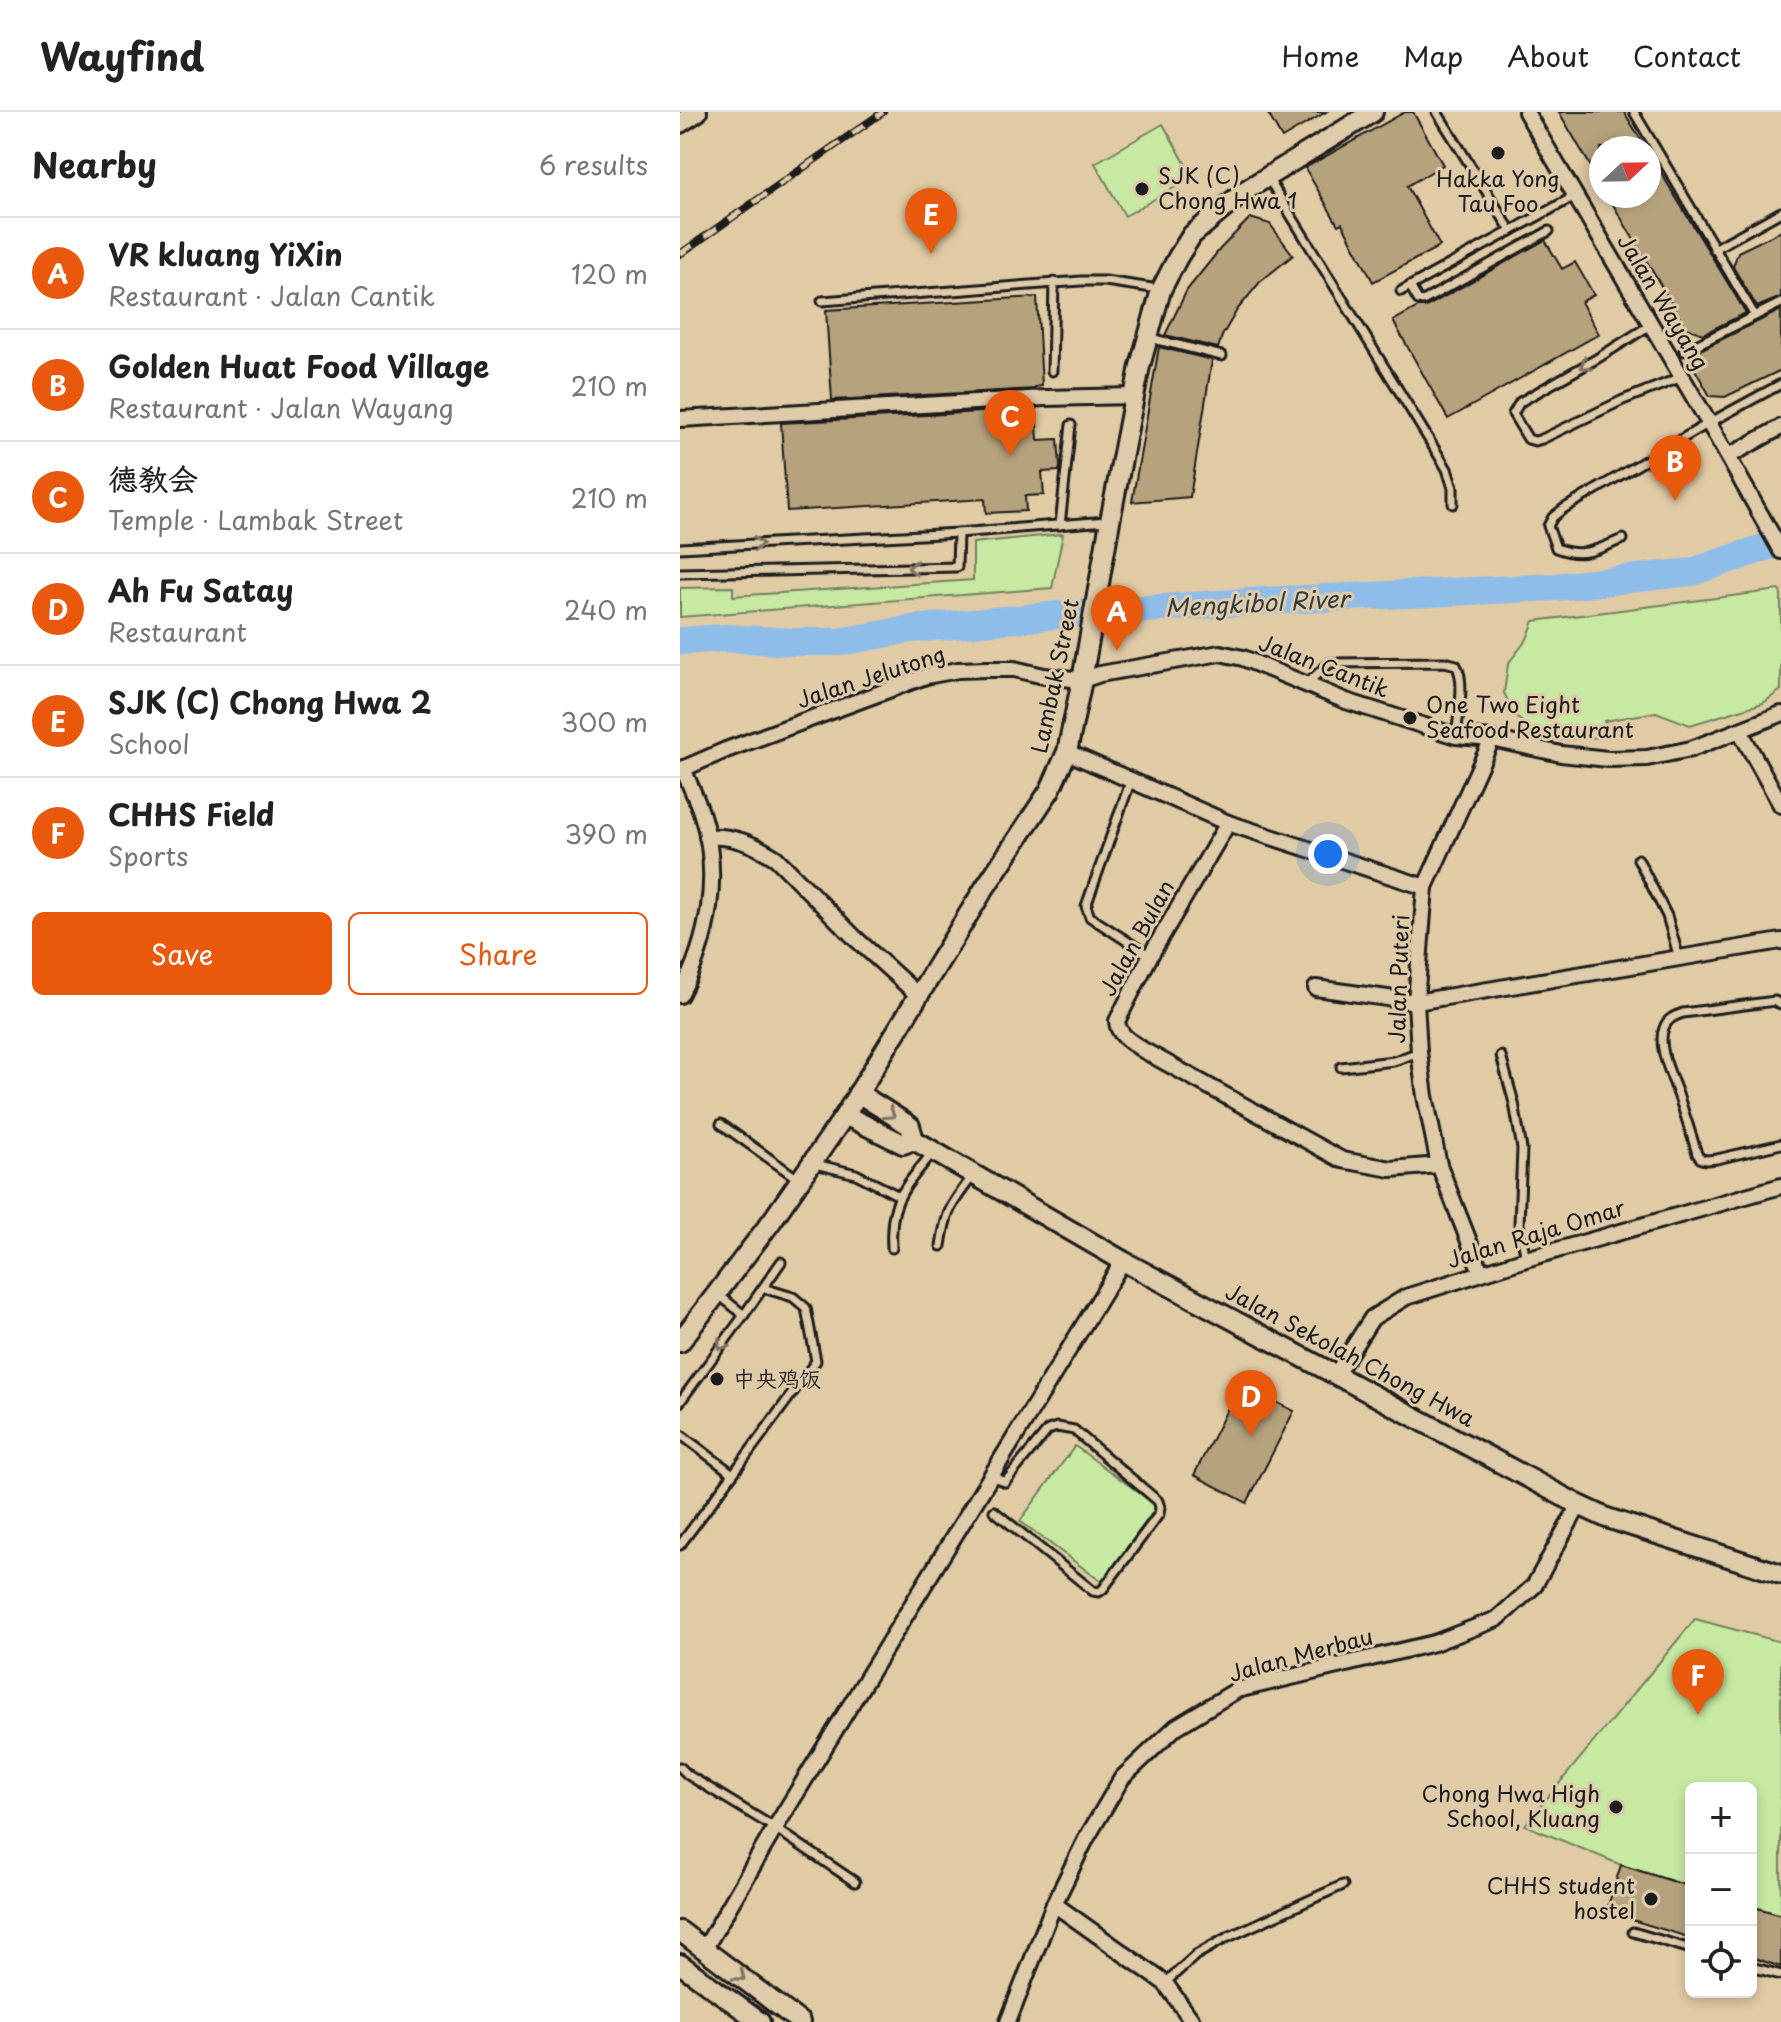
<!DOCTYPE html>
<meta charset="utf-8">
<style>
body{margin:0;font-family:"Playpen Sans","LXGW WenKai TC",sans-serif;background:#f6f6f6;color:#222}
.controls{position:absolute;right:24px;bottom:24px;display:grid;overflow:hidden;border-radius:12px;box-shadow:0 4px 12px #0003}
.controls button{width:72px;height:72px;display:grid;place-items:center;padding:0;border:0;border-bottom:2px solid #e0e0e0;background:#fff;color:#222;font:40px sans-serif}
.compass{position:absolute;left:909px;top:24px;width:72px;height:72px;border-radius:50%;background:#fff;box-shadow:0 4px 12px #0003;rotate:68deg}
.you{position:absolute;left:648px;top:742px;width:28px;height:28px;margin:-20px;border:6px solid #fff;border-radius:50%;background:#1a73e8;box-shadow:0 0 0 12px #1a73e833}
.badge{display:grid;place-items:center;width:52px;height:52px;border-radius:50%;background:#ea580c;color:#fff;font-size:26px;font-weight:700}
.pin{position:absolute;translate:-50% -66px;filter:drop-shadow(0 2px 4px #0008)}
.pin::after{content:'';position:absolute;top:42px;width:28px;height:24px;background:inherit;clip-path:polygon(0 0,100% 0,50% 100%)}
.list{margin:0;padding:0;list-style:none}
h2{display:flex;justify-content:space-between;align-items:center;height:104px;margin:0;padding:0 32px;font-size:34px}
h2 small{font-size:26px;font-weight:400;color:#767676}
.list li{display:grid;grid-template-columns:52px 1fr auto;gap:24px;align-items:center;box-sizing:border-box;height:112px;padding:0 32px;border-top:2px solid #e0e0e0}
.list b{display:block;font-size:30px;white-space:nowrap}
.list p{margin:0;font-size:26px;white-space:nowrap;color:#767676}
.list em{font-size:26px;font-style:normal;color:#767676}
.actions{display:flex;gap:16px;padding:24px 32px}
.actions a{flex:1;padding:18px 0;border:2px solid #ea580c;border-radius:12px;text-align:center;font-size:28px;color:#ea580c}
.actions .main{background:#ea580c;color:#fff}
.icon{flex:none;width:44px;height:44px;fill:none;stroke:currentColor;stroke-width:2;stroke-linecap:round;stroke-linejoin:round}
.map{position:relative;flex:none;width:1101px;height:1910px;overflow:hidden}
header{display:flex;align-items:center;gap:48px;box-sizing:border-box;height:112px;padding:0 40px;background:#fff;border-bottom:2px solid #e0e0e0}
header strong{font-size:38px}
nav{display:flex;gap:44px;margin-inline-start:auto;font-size:28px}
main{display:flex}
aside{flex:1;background:#fff}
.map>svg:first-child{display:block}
.green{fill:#c7e9a2;stroke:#72825f;stroke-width:2}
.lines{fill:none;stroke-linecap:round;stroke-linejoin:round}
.river{stroke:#8fbdea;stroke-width:28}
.building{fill:#b6a27d;stroke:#1c1c1c;stroke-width:2}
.lane-casing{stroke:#1c1c1c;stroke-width:13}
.street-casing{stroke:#1c1c1c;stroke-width:20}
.secondary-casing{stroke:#1c1c1c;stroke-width:24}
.lane{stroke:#dfcba9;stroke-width:7}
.street{stroke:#dfcba9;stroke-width:14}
.secondary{stroke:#dfcba9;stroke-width:18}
.rail-casing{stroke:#1c1c1c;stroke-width:8}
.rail{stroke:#dfcba9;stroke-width:5;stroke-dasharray:15;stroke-linecap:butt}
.oneway{stroke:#7e7462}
.poi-dot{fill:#1c1c1c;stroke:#dfcba9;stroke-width:3}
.labels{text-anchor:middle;stroke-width:6;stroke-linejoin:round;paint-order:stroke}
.poi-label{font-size:22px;fill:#1c1c1c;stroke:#dfcba9;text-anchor:start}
.street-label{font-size:22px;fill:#1c1c1c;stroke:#dfcba9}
.water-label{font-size:24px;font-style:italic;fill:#333c45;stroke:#dfcba9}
</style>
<header>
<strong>Wayfind</strong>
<nav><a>Home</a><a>Map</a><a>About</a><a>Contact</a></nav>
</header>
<main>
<aside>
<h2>Nearby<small>6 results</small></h2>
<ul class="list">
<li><span class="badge">A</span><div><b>VR kluang YiXin</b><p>Restaurant · Jalan Cantik</p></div><em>120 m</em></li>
<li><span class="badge">B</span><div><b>Golden Huat Food Village</b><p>Restaurant · Jalan Wayang</p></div><em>210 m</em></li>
<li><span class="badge">C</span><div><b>德教会</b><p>Temple · Lambak Street</p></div><em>210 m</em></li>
<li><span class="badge">D</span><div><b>Ah Fu Satay</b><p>Restaurant</p></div><em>240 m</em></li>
<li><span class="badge">E</span><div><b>SJK (C) Chong Hwa 2</b><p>School</p></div><em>300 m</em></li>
<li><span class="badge">F</span><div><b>CHHS Field</b><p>Sports</p></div><em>390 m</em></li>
</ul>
<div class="actions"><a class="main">Save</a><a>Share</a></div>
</aside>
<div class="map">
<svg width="1101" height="1910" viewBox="0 0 1101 1910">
<rect width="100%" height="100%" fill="#e1cba5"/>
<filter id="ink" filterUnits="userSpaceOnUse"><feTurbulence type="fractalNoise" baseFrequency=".0125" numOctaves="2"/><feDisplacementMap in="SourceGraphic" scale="16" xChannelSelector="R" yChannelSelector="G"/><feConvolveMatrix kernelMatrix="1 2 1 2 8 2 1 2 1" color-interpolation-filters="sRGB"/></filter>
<g filter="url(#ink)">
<!-- green -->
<g class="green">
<path d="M483,12L513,65L445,104L415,51Z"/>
<path d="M383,422L372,476L0,505V476L53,475V484L293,468V431Z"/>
<path d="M1099,478L1101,482V578L1083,591L1010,613L976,600L924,609L929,619L924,625L876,628L855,620L836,605L824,581L828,552L847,527L854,509Z"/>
<path d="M395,1334L477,1394L422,1470L340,1409Z"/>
<path d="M1015,1507L1101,1530V1803L1071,1794V1676H1011V1775L941,1753L845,1713Z"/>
</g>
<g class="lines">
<!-- river -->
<path class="river" d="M0,529L45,526L114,530H159L232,517L377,503L583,489L875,475L1012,460L1101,430"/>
</g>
<!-- building -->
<g class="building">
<path d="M587,0H646L602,26Z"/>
<path d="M725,0H733L763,53L727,74L760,134L693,170L662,111L658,113L625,56Z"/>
<path d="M879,0H944L966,36H921V72Z"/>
<path d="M969,41L1066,201L1023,222L1006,216L928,84H969Z"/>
<path d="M570,106L590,112L613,143L580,170L557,198L542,224L538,236L485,223L507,178L540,137Z"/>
<path d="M1101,119V185L1077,195L1053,155L1058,140Z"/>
<path d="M865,128L882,157L895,150L914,183L901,190L919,222L768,307L713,209L738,195H746Z"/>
<path d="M357,185L362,274L355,275V277L152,288L146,198Z"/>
<path d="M1101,198V258L1045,285L1030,284L1013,254L1016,240Z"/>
<path d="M479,235L532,248L510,385L452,390Z"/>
<path d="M356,297L358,328L378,327L380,355L379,359L362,360L364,383L345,384L346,399L306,401L305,387L107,399L101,311Z"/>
<path d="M560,1272L614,1299L567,1391L514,1363Z"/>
<path d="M941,1753L1011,1775V1826L926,1800Z"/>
<path d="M1071,1794L1101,1803V1855L1071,1845Z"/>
</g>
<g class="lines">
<!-- lane casing -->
<g class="lane-casing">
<g id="lane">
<path d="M757,0L831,119"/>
<path d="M954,0L1075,204"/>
<path d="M588,66L767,357L773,376V392"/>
<path d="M1034,137L1101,100"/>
<path d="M730,174L738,188L743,189L869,119"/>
<path d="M721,179L895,84"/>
<path d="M142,189L401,169H425L479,177"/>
<path d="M972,212L918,246L840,290L833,302L848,327L855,329L862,327L943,288L1002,265"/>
<path d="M470,226L542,244"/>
<path d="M1004,239L1101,191"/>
<path d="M372,259L374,170"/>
<path d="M380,413L391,313"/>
<path d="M943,427C917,437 904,447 876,436L868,414L873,405L883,397L1029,311L1101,272"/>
<path d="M0,436L278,421L427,409"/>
<path d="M0,461L277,455L278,421"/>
<path d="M627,571L650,551L765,550L776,553C786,569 778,604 776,624"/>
<path d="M451,668L406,794L410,805L470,844"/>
<path d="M958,747L987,804L999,846"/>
<path d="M1101,893L1095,889L1003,901C994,904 987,907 984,916C976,936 994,968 1000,988C1006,1006 1012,1024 1017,1042L1021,1047L1027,1048L1037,1047L1101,1032"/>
<path d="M821,944L834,991L842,1037L839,1112L846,1147"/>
<path d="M661,955L714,949L739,940"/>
<path d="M41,1012L118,1067"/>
<path d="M135,1052L176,1062L219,1084"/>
<path d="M261,1134C266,1098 271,1093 292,1065"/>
<path d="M212,1136C209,1088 224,1077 252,1041"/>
<path d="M64,1203L101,1150"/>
<path d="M0,1290L64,1203L39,1183"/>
<path d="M0,1322L53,1362L136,1249L126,1196L113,1185L83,1176"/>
<path d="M312,1364L325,1370L368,1318L377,1315L394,1318L478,1389L480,1395L479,1402L423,1477L419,1480L413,1479L314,1399"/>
<path d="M0,1433L53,1362"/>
<path d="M0,1655L8,1663L95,1716L175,1770"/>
<path d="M953,1820L1011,1837"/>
<path d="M1071,1855L1101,1863"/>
<path d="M485,1871L516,1843L546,1826L663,1773"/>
</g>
</g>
<!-- street casing -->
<g class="street-casing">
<g id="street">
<path d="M846,0L1029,311L1101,439"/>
<path d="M0,307L365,286L454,284"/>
<path d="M1049,344L1101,315"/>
<path d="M1060,619L1101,693"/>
<path d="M387,640L548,711"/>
<path d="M0,658L46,638L246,564L278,558L306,557H334L364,564L402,568L420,562L540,541L563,546L666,589L776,624L812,627L881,642L928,647L967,646L1011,637L1101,602"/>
<path d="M27,725C53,723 74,732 96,746L175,826L239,884"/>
<path d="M745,775L548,711L470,844L437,909C438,924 452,930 463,938L662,1048L711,1057L759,1053"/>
<path d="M636,876L736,890L1101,829"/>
<path d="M0,883C29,828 41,763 22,703C17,687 9,672 3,656"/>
<path d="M801,1160L759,1053L745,984L739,940L736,890L745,775L812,627"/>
<path d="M656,1262L692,1206L726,1185L846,1147L1101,1074"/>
<path d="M374,1792L485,1871L513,1910"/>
<path d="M25,1836L95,1716L443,1149"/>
<path d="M328,1910L374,1792L406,1727L442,1666L496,1615L557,1578L754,1531L817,1507L854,1474L899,1393"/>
</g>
</g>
<!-- secondary casing -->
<g class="secondary-casing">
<g id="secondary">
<path d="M0,11L17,0"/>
<path d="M178,981L230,1014L234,1028L443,1149L899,1393L927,1406L1101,1462"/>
<path d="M165,1003L223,1032L234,1028"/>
<path d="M0,1230L91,1110L165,1003L304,777L370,678L387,640L402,568L430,409L460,254L481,178L498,145L512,123L566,78L693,0"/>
<path d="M0,1819L120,1910"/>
<path d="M0,1852L80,1910"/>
</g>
</g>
<!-- lane -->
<use href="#lane" class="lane"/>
<!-- street -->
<use href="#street" class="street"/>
<!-- secondary -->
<use href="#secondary" class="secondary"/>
<!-- rail casing -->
<g class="rail-casing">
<path id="rail" d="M0,142L203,0"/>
</g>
<!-- rail -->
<use href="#rail" class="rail"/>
</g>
<!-- one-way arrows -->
<defs><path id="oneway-chevron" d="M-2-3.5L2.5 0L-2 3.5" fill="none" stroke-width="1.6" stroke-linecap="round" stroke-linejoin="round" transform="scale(2)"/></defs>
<g class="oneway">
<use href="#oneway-chevron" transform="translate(905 253) rotate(150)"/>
<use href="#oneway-chevron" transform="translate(78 432) rotate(-3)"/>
<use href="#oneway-chevron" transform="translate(233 456) rotate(179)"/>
<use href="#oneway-chevron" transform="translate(210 1002) rotate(33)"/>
<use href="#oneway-chevron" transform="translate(42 1233) rotate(127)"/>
<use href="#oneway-chevron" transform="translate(60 1864) rotate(39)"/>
</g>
</g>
<!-- markers -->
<g class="poi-dot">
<circle cx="818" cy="41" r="8"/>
<circle cx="462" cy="77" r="8"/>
<circle cx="730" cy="606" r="8"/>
<circle cx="37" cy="1267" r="8"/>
<circle cx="936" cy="1695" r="8"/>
<circle cx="971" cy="1787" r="8"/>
</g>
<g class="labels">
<!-- poi labels -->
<g class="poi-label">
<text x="478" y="72">SJK (C)<tspan x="478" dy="25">Chong Hwa 1</tspan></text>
<text x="818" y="75" text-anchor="middle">Hakka Yong<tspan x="818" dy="25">Tau Foo</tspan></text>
<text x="746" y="601">One Two Eight<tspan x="746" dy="25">Seafood Restaurant</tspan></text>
<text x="53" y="1275">中央鸡饭</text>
<text x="920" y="1690" text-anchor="end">Chong Hwa High<tspan x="920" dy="25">School, Kluang</tspan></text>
<text x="955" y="1782" text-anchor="end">CHHS student<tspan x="955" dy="25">hostel</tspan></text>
</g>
<!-- street labels -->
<g class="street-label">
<text transform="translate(983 190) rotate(59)" y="8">Jalan Wayang</text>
<text transform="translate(644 554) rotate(21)" y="8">Jalan Cantik</text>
<text transform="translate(375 564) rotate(-78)" y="8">Lambak Street</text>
<text transform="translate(191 565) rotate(-18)" y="8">Jalan Jelutong</text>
<text transform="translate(457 826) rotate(-61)" y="8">Jalan Bulan</text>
<text transform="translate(719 867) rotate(-88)" y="8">Jalan Puteri</text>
<text transform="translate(856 1122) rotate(-17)" y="8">Jalan Raja Omar</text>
<text transform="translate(670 1243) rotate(28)" y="8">Jalan Sekolah Chong Hwa</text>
<text transform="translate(621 1543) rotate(-15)" y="8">Jalan Merbau</text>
</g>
<!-- water labels -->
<g class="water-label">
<text transform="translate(577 492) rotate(-3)" y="8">Mengkibol River</text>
</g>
</g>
</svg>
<div class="controls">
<button>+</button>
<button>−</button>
<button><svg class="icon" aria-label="locate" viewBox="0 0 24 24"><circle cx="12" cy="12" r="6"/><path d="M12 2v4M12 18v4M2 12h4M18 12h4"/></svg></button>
</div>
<svg class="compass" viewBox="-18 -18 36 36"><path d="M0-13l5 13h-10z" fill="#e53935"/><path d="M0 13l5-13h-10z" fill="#767676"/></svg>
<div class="you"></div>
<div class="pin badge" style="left:437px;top:539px">A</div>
<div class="pin badge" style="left:995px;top:389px">B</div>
<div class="pin badge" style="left:330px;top:344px">C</div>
<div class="pin badge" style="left:571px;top:1324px">D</div>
<div class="pin badge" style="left:251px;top:142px">E</div>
<div class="pin badge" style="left:1018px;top:1603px">F</div>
</div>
</main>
